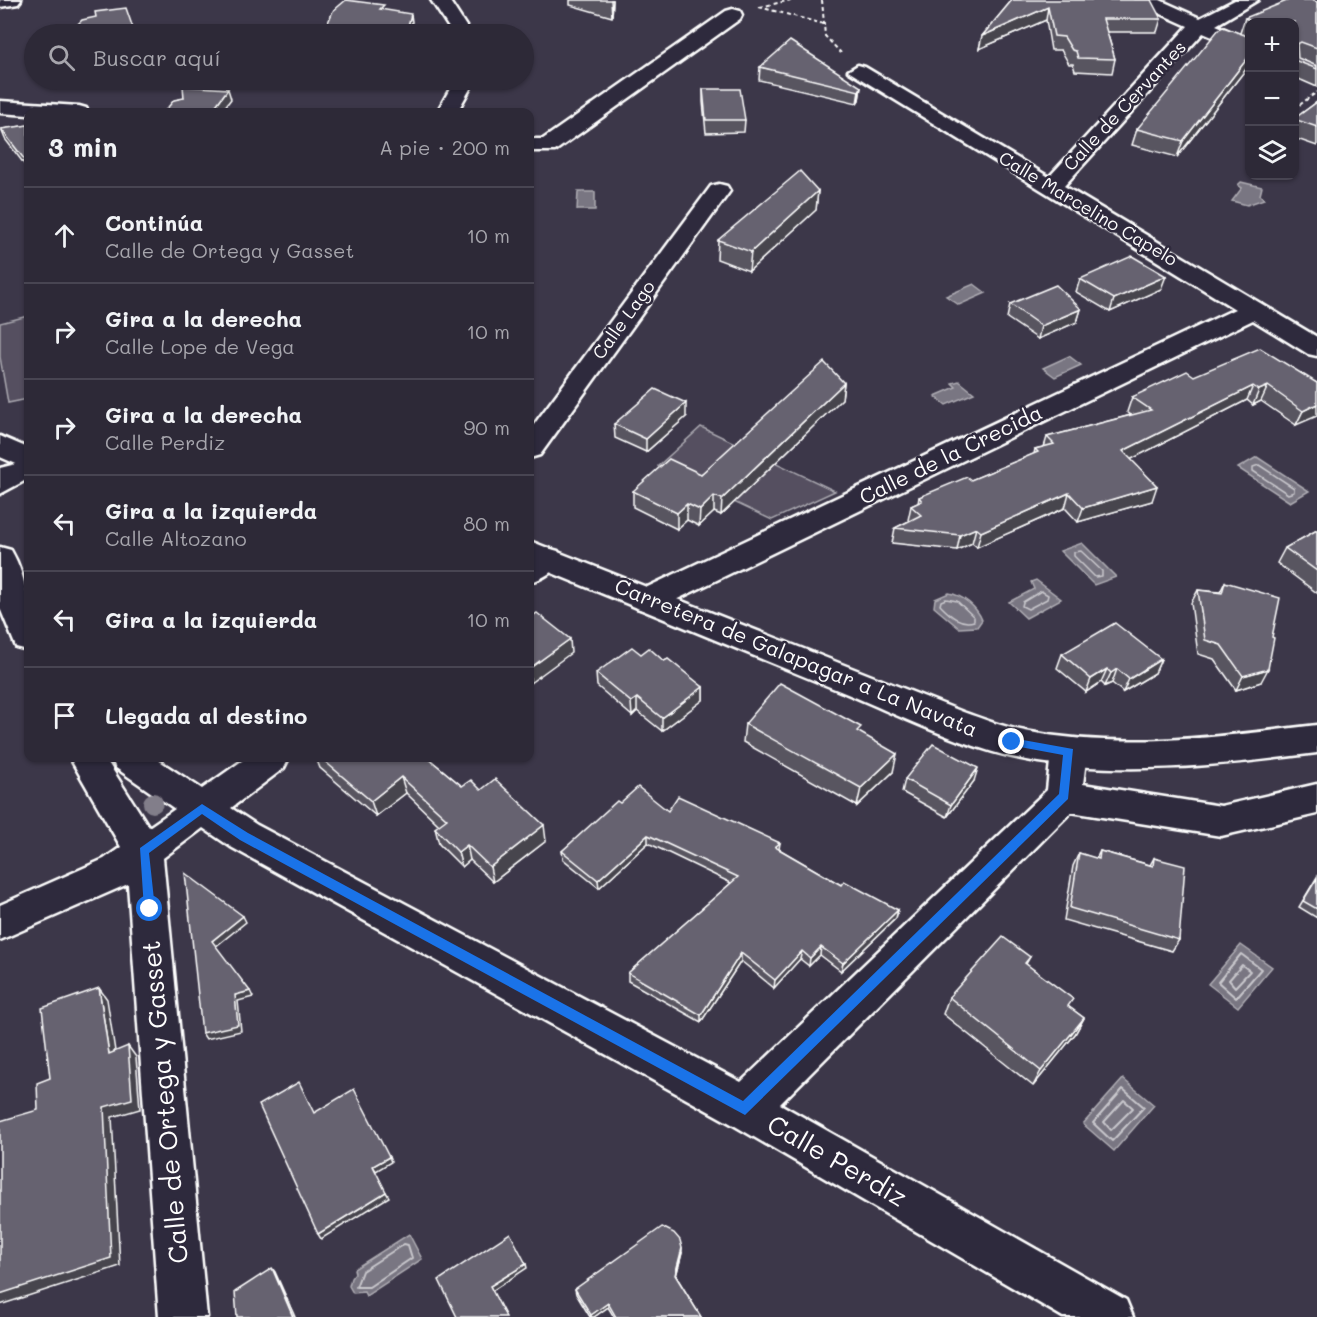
<!DOCTYPE html>
<html lang="es">
<meta charset="utf-8">
<style>
body{margin:0;font-family:Mali,sans-serif;background:#35313f;color:#f1f3f6}
.controls{position:absolute;right:18px;top:18px;display:grid;overflow:hidden;border-radius:12px;box-shadow:0 2px 4px #0004}
.controls button{width:54px;height:54px;display:grid;place-items:center;padding:0;border:0;border-bottom:2px solid #484552;background:#2d2937;color:#f1f3f6;font:30px sans-serif}
.stop{position:absolute;width:18px;height:18px;margin:-14px;border:4px solid #1a73e8;border-radius:50%;background:#fff}
.stop.end{background:#1a73e8;border-color:#fff;box-shadow:0 2px 6px #0008}
.list{margin:0;padding:0;list-style:none}
h2{display:flex;justify-content:space-between;align-items:center;height:78px;margin:0;padding:0 24px;font-size:26px}
h2 small{font-size:20px;font-weight:400;color:#a7a6ad}
.list li{display:grid;grid-template-columns:39px 1fr auto;gap:18px;align-items:center;box-sizing:border-box;height:96px;padding:0 24px;border-top:2px solid #484552}
.list b{display:block;font-size:22px;white-space:nowrap}
.list p{margin:0;font-size:20px;white-space:nowrap;color:#a7a6ad}
.list em{font-size:20px;font-style:normal;color:#a7a6ad}
.icon{flex:none;width:33px;height:33px;fill:none;stroke:currentColor;stroke-width:2;stroke-linecap:round;stroke-linejoin:round}
.map{position:relative;flex:none;width:1317px;height:1317px;overflow:hidden}
.search{position:absolute;background:#2d2937;box-shadow:0 2px 4px #0004;left:24px;top:24px;width:510px;height:66px;display:flex;align-items:center;gap:15px;box-sizing:border-box;padding:0 21px;border-radius:33px;color:#a7a6ad;font-size:22px}
.panel{position:absolute;background:#2d2937;box-shadow:0 2px 4px #0004;left:24px;top:108px;width:510px;height:654px;border-radius:12px}
.map>svg:first-child{display:block}
.green{fill:#555060;stroke:#aaa8b0;stroke-width:1.5}
.water{fill:#797682;stroke:#afadb4;stroke-width:1.5}
.lines{fill:none;stroke-linecap:round;stroke-linejoin:round}
.shore-far1{stroke:#c9c8cd;stroke-width:1.5}
.shore{stroke:#c9c8cd;stroke-width:2}
.minor-casing{stroke:#fff;stroke-width:5}
.major-casing{stroke:#fff;stroke-width:5}
.path{stroke:#fff;stroke-width:2;stroke-dasharray:4 3;stroke-linecap:butt}
.minor{fill:#2f2a3d;fill-rule:evenodd}
.major{fill:#2f2a3d;fill-rule:evenodd}
.tree{fill:#827e8a}
.wall{fill:#585460;stroke:#fff;stroke-width:1.5}
.shaded-wall{fill:#47454e;stroke:#fff;stroke-width:1.5}
.building{fill:#666270;stroke:#fff;stroke-width:1.5}
.route{fill:#1a73e8}
.labels{text-anchor:middle;stroke-width:5;stroke-linejoin:round;paint-order:stroke}
.far-street-label{font-size:18px;fill:#fff;stroke:#2f2a3d}
.street-label{font-size:21px;fill:#fff;stroke:#2f2a3d}
.near-street-label{font-size:26px;fill:#fff;stroke:#2f2a3d}
</style>
<div class="map">
<svg width="1317" height="1317" viewBox="0 0 1317 1317">
<rect width="100%" height="100%" fill="#3c3749"/>
<filter id="ink" filterUnits="userSpaceOnUse"><feTurbulence type="fractalNoise" baseFrequency=".0167" numOctaves="2"/><feDisplacementMap in="SourceGraphic" scale="12" xChannelSelector="R" yChannelSelector="G"/><feConvolveMatrix kernelMatrix="1 2 1 2 8 2 1 2 1" color-interpolation-filters="sRGB"/></filter>
<g filter="url(#ink)">
<!-- green -->
<g class="green">
<path d="M28,316V399L8,403L0,357V323Z"/>
<path d="M701,427L835,491L772,520L658,466Z"/>
</g>
<!-- water -->
<g class="water">
<path d="M1241,182L1262,187L1260,195L1264,199L1247,205L1232,201L1242,188L1238,185Z"/>
<path d="M578,192H595V210H577Z"/>
<path d="M974,284L986,293L959,305L946,296Z"/>
<path d="M1069,356L1081,365L1055,377L1043,368Z"/>
<path d="M959,381L974,393L946,405L935,396L956,387L952,383Z"/>
<path d="M1257,457L1309,491L1290,502L1238,468Z"/>
<path d="M1082,543L1116,577L1094,585L1060,551Z"/>
<path d="M1036,580L1061,599L1026,618L1009,602L1034,589L1031,582Z"/>
<path d="M949,593C962,595 977,607 982,620L977,627L959,628L934,607L935,599Z"/>
<path d="M1241,945L1272,967L1238,1007L1208,984Z"/>
<path d="M1123,1079L1154,1105L1114,1151L1083,1124Z"/>
<path d="M409,1234L422,1259L366,1296L364,1292L353,1293L349,1286L351,1278L355,1273L354,1269Z"/>
</g>
<g class="lines">
<!-- shore-far1 -->
<g class="shore-far1">
<path d="M1259,465L1294,488V492L1288,494L1253,471V467Z"/>
<path d="M1081,551L1102,571V576L1095,577L1074,556V552Z"/>
<path d="M1041,591L1048,595L1047,599L1028,609L1022,606L1023,602Z"/>
<path d="M946,599L957,601L974,617V621C959,625 950,615 940,605L941,601Z"/>
</g>
<!-- shore -->
<g class="shore">
<path d="M1241,954L1261,969L1236,998L1218,982Z"/>
<path d="M1242,965L1250,971L1235,987L1229,980Z"/>
<path d="M1123,1089L1144,1107L1112,1141L1093,1123Z"/>
<path d="M1124,1100L1133,1108L1111,1130L1104,1122Z"/>
<path d="M404,1244L408,1245L412,1258L369,1287H356L362,1271Z"/>
</g>
<!-- minor casing -->
<g class="minor-casing">
<g id="minor">
<path d="M0,0H21L18,4L0,7Z"/>
<path d="M431,0H449L471,34H453Z"/>
<path d="M1136,0H1160L1200,18L1235,0H1258L1216,25L1250,40V53L1203,33L1064,186L1317,337V356L1308,354L1253,320L659,608L648,611L637,608L632,600L637,592L1235,309L848,71L858,65L865,67L1049,177L1188,26L1139,4Z"/>
<path d="M733,9L740,11L742,15L740,19L555,151H530V139H543L726,11Z"/>
<path d="M455,80H475L457,112H437Z"/>
<path d="M0,101L79,106L86,108L89,112H28V115L0,113Z"/>
<path d="M719,184L727,186L730,191L540,455L530,458V430L711,186Z"/>
<path d="M28,461V479L0,494V468Z"/>
<path d="M0,547L11,550C28,579 32,618 28,650L16,647L0,608Z"/>
<path d="M547,548L558,551L562,559C555,571 543,579 530,582V556Z"/>
<path d="M1069,738L1081,742L1087,752L1083,784L1221,806L1317,784V814L1221,836L1071,812L780,1104L1126,1300L1133,1317H1063L730,1123L231,847L203,828L163,858L207,1317H159L128,884L0,940V905L104,859L121,847L70,758H105L149,827L175,809L116,768L111,758H155L202,789L246,758H289L284,768L231,808L257,825L741,1082L1047,790L1051,752L1057,742Z"/>
</g>
</g>
<!-- major casing -->
<g class="major-casing">
<g id="major">
<path d="M0,436L28,448V469L0,457Z"/>
<path d="M530,541L963,712C983,719 1003,727 1025,731C1121,750 1221,737 1317,725V753C1222,765 1127,776 1032,761C968,750 905,718 845,693C740,650 635,607 530,564Z"/>
</g>
</g>
<!-- path -->
<g class="path">
<path d="M822,0L825,36L841,53"/>
<path d="M759,7L824,24"/>
<path d="M760,7L791,0"/>
<path d="M1294,109L1317,92"/>
</g>
<!-- minor -->
<use href="#minor" class="minor"/>
<!-- major -->
<use href="#major" class="major"/>
</g>
<!-- trees -->
<circle class="tree" cx="153" cy="803" r="10"/>
<!-- wall -->
<g class="wall">
<path d="M570,0H613L612,17L570,5Z"/>
<path d="M1012,0L1161,19L1157,32H1107L1115,59L1112,73L1075,71L1073,64H1069L1061,50H1051L1046,20L979,49L982,36Z"/>
<path d="M1317,2V87L1294,77V22H1250V64L1177,157L1132,145L1137,129L1240,33L1245,18Z"/>
<path d="M760,67L861,87L859,100L857,103L759,80Z"/>
<path d="M360,80H393L392,81L360,82Z"/>
<path d="M703,89L745,120L744,132L706,133L703,102Z"/>
<path d="M1317,102V146L1294,138V119Z"/>
<path d="M28,125V169L5,139L1,129Z"/>
<path d="M818,191L816,210L749,271L717,259L718,240Z"/>
<path d="M1080,279L1161,289L1110,312L1076,292Z"/>
<path d="M1010,304L1081,309L1077,322L1038,339L1007,318Z"/>
<path d="M1194,376L1317,383L1296,425L1261,401L1253,405L1247,400L1131,459L1152,501L1078,522L1065,508L977,547L972,543L957,550L892,543L895,528L909,521L908,520L911,506L918,503L919,497L971,480L1034,454L1035,449L1044,447L1047,437L1131,415L1127,412L1132,397Z"/>
<path d="M844,383L842,399L721,515L714,512L699,526L687,520L677,529L633,507V491L701,474Z"/>
<path d="M686,417L646,452L615,438L614,424Z"/>
<path d="M1317,530V593L1277,563L1285,548Z"/>
<path d="M1225,582L1261,682L1236,690L1214,659L1198,654L1191,603L1198,590L1220,592Z"/>
<path d="M641,654L664,661L703,687V700L662,731L637,711L632,716L597,686L596,673Z"/>
<path d="M1062,654L1161,659L1155,673L1123,692L1112,683L1105,686L1101,682L1086,692L1057,668Z"/>
<path d="M745,724L860,733L893,772L857,806L743,742Z"/>
<path d="M316,758H428L462,786L481,790L546,841L493,882L470,860L462,867L439,844L435,828L439,825L406,793L376,816L320,768Z"/>
<path d="M905,779L974,781L947,817L902,792Z"/>
<path d="M620,803L668,811L780,843L779,849L841,885L898,910L896,918L841,971L820,955L809,966L800,959L774,988L741,961L701,1022L628,981V973L731,883L648,843L599,888L563,859L562,851Z"/>
<path d="M1100,851L1150,865L1154,858L1179,940L1172,951L1064,920L1073,866L1079,853L1096,859Z"/>
<path d="M1317,877V918L1299,907Z"/>
<path d="M1030,957L1026,964L1069,1007L1084,1018L1075,1034L1033,1086L943,1014L949,997Z"/>
<path d="M682,1253L676,1276L701,1317H614L608,1307L594,1317H590L576,1294L575,1289Z"/>
</g>
<!-- shaded-wall -->
<g class="shaded-wall">
<path d="M611,0H613L612,17Z"/>
<path d="M1048,7L1046,20L979,49L982,36Z"/>
<path d="M411,14L412,22L409,34H406Z"/>
<path d="M1250,55V64L1177,157L1183,141Z"/>
<path d="M861,87L859,100L857,103L859,91Z"/>
<path d="M228,89L231,99L221,112H211Z"/>
<path d="M818,191L816,210L749,271L751,252Z"/>
<path d="M1166,276L1161,289L1110,312L1114,299Z"/>
<path d="M1081,309L1077,322L1038,339L1041,326Z"/>
<path d="M844,383L842,399L721,515L722,499Z"/>
<path d="M1253,386L1247,400L1118,466L1123,451Z"/>
<path d="M1268,386L1261,401L1253,405L1259,390Z"/>
<path d="M686,403V417L646,452V439Z"/>
<path d="M1317,404V416L1296,425L1303,411Z"/>
<path d="M1157,486L1152,501L1078,522L1083,508Z"/>
<path d="M1069,493L1065,508L977,547L981,532Z"/>
<path d="M714,496V512L699,526L700,510Z"/>
<path d="M687,504V520L677,529V513Z"/>
<path d="M976,528L972,543L957,550L960,535Z"/>
<path d="M570,639L571,653L530,683V668Z"/>
<path d="M1161,659L1155,673L1123,692L1129,679Z"/>
<path d="M1107,669L1101,682L1086,692L1091,679Z"/>
<path d="M1117,669L1112,683L1105,686L1111,673Z"/>
<path d="M1268,669L1261,682L1236,690L1243,676Z"/>
<path d="M703,687V700L662,731V718Z"/>
<path d="M637,698V711L632,716L631,702Z"/>
<path d="M897,754L893,772L857,806L861,788Z"/>
<path d="M978,768L974,781L947,817L951,805Z"/>
<path d="M401,777L406,793L376,816L371,801Z"/>
<path d="M544,825L546,841L493,882L490,867Z"/>
<path d="M648,835V843L599,888L598,880Z"/>
<path d="M467,845L470,860L462,867L458,852Z"/>
<path d="M898,910L896,918L841,971L843,963Z"/>
<path d="M243,916L246,922L215,947L212,941Z"/>
<path d="M821,947L820,955L809,966L810,958Z"/>
<path d="M802,951L800,959L774,988L775,980Z"/>
<path d="M741,953V961L701,1022V1015Z"/>
<path d="M99,988L107,999L117,1064L109,1054Z"/>
<path d="M250,991L253,997L238,1001L241,1031L206,1039L202,1033L235,995Z"/>
<path d="M1084,1018L1075,1034L1033,1086L1041,1071Z"/>
<path d="M128,1046L136,1057L140,1109L112,1117L120,1266L0,1305V1294L104,1107Z"/>
<path d="M389,1157L391,1162L376,1171L373,1166Z"/>
<path d="M386,1192L389,1197L321,1239L318,1234Z"/>
<path d="M682,1248V1253L675,1280V1275Z"/>
<path d="M526,1264L527,1268L492,1291L490,1286Z"/>
<path d="M272,1268L275,1272L295,1317H293Z"/>
<path d="M608,1303V1307L594,1317H591V1315Z"/>
</g>
<!-- building -->
<g class="building">
<path d="M346,0L384,5L380,9L411,14L406,34H323L333,11Z"/>
<path d="M1012,0H1151L1161,19H1103L1115,59L1078,58L1076,51L1072,50L1064,37L1054,36L1048,7L982,36Z"/>
<path d="M1289,0H1311L1317,2V48L1301,42L1297,44L1298,58L1317,66V69L1294,60V22H1253L1245,18Z"/>
<path d="M126,8L135,34H70L74,28L82,20L96,17L95,12Z"/>
<path d="M1223,27L1250,37V55L1183,141L1137,129L1219,29Z"/>
<path d="M790,41L861,87L859,91L760,67Z"/>
<path d="M183,86L228,89L211,112H164L174,100L184,98Z"/>
<path d="M703,89H740L745,120H706Z"/>
<path d="M1317,102V127L1294,119Z"/>
<path d="M28,125V164L1,129Z"/>
<path d="M800,171L818,191L751,252L718,240Z"/>
<path d="M1132,256L1166,276L1114,299L1080,279Z"/>
<path d="M1056,285L1081,309L1041,326L1010,304Z"/>
<path d="M1260,348L1317,383V404L1303,411L1268,386L1259,390L1253,386L1123,451L1157,486L1083,508L1069,493L981,532L976,528L960,535L895,528L921,515L911,506L922,501L919,497L967,477L971,480L1038,452L1035,449L1054,444L1047,437L1151,410L1132,397L1187,371L1194,376Z"/>
<path d="M824,362L844,383L722,499L714,496L700,510L687,504L677,513L633,491L669,459L701,474Z"/>
<path d="M655,389L686,403L646,439L614,424Z"/>
<path d="M1317,530V571L1285,548Z"/>
<path d="M1225,582L1280,598L1272,637L1274,638L1268,669L1243,676L1221,645L1205,640L1198,590L1222,593Z"/>
<path d="M537,613L570,639L530,668V618Z"/>
<path d="M1115,623L1161,659L1129,679L1117,669L1111,673L1107,669L1091,679L1062,654Z"/>
<path d="M632,647L641,654L649,648L664,661L668,659L703,687L662,718L637,698L631,702L596,673Z"/>
<path d="M780,683L861,727L857,731L897,754L861,788L745,724Z"/>
<path d="M933,744L978,768L951,805L905,779Z"/>
<path d="M321,758H428L462,786L471,780L481,790L495,779L544,825L490,867L467,845L458,852L435,828L447,819L401,777L371,801Z"/>
<path d="M638,787L668,811L678,796L780,843L775,847L841,885L844,881L898,910L843,963L821,947L810,958L802,951L775,980L741,953L701,1015L628,973L738,877L648,835L598,880L562,851L617,801L620,803Z"/>
<path d="M1100,851L1153,866L1154,858L1185,866L1179,940L1070,908L1079,853L1099,859Z"/>
<path d="M185,873L243,916L212,941L250,991L235,995L238,1025L202,1033Z"/>
<path d="M1317,878V909L1303,901Z"/>
<path d="M1003,937L1030,957L1025,963L1073,999L1068,1006L1084,1018L1041,1071L949,997Z"/>
<path d="M99,988L109,1054L128,1046L132,1099L104,1107L111,1258L0,1294V1121L38,1110L37,1083L50,1078L42,1008Z"/>
<path d="M299,1082L314,1113L354,1089L389,1157L373,1166L386,1192L318,1234L259,1105Z"/>
<path d="M662,1227L674,1233L680,1240L682,1248L675,1275L701,1317H616L608,1303L591,1315L575,1289Z"/>
<path d="M510,1233L526,1264L490,1286L506,1317H457L439,1280Z"/>
<path d="M272,1268L293,1317H237L235,1292Z"/>
</g>
</g>
<!-- route -->
<path class="route" d="M1012,738L1073,749L1068,799L745,1115L240,840L202,814L149,853L155,909L150,914L144,909L140,848L202,804L248,833L743,1101L1059,794L1063,755L1009,745L1007,742Z"/>
<g class="labels">
<!-- far-street labels -->
<g class="far-street-label">
<text transform="translate(1125 106) rotate(-47)" y="6">Calle de Cervantes</text>
<text transform="translate(1088 209) rotate(31)" y="6">Calle Marcelino Capelo</text>
<text transform="translate(624 320) rotate(-54)" y="6">Calle Lago</text>
</g>
<!-- street labels -->
<g class="street-label">
<text transform="translate(951 455) rotate(-26)" y="7">Calle de la Crecida</text>
<text transform="translate(796 658) rotate(22)" y="7">Carretera de Galapagar a La Navata</text>
</g>
<!-- near-street labels -->
<g class="near-street-label">
<text transform="translate(165 1102) rotate(-95)" y="9">Calle de Ortega y Gasset</text>
<text transform="translate(837 1161) rotate(30)" y="9">Calle Perdiz</text>
</g>
</g>
</svg>
<div class="controls">
<button>+</button>
<button>−</button>
<button><svg class="icon" aria-label="layers" viewBox="0 0 24 24"><path d="M12 4l9 5-9 5-9-5zM3 14l9 5 9-5"/></svg></button>
</div>
<div class="stop" style="left:150px;top:909px"></div>
<div class="stop end" style="left:1012px;top:742px"></div>
<div class="search"><svg class="icon" aria-label="search" viewBox="0 0 24 24"><circle cx="10" cy="10" r="6"/><path d="M15 15l6 6"/></svg>Buscar aquí</div>
<section class="panel">
<h2>3 min<small>A pie · 200 m</small></h2>
<ul class="list">
<li><svg class="icon" aria-label="ahead" viewBox="0 0 24 24"><path d="M12 20V5M6 11l6-6 6 6"/></svg><div><b>Continúa</b><p>Calle de Ortega y Gasset</p></div><em>10 m</em></li>
<li><svg class="icon" aria-label="right" viewBox="0 0 24 24"><path d="M7 20v-9h11M14 6l5 5-5 5"/></svg><div><b>Gira a la derecha</b><p>Calle Lope de Vega</p></div><em>10 m</em></li>
<li><svg class="icon" aria-label="right" viewBox="0 0 24 24"><path d="M7 20v-9h11M14 6l5 5-5 5"/></svg><div><b>Gira a la derecha</b><p>Calle Perdiz</p></div><em>90 m</em></li>
<li><svg class="icon" aria-label="left" viewBox="0 0 24 24"><path d="M17 20v-9H6M10 6l-5 5 5 5"/></svg><div><b>Gira a la izquierda</b><p>Calle Altozano</p></div><em>80 m</em></li>
<li><svg class="icon" aria-label="left" viewBox="0 0 24 24"><path d="M17 20v-9H6M10 6l-5 5 5 5"/></svg><div><b>Gira a la izquierda</b></div><em>10 m</em></li>
<li><svg class="icon" aria-label="arrive" viewBox="0 0 24 24"><path d="M6 21V4h12l-3 4 3 4H6"/></svg><div><b>Llegada al destino</b></div></li>
</ul>
</section>
</div>
